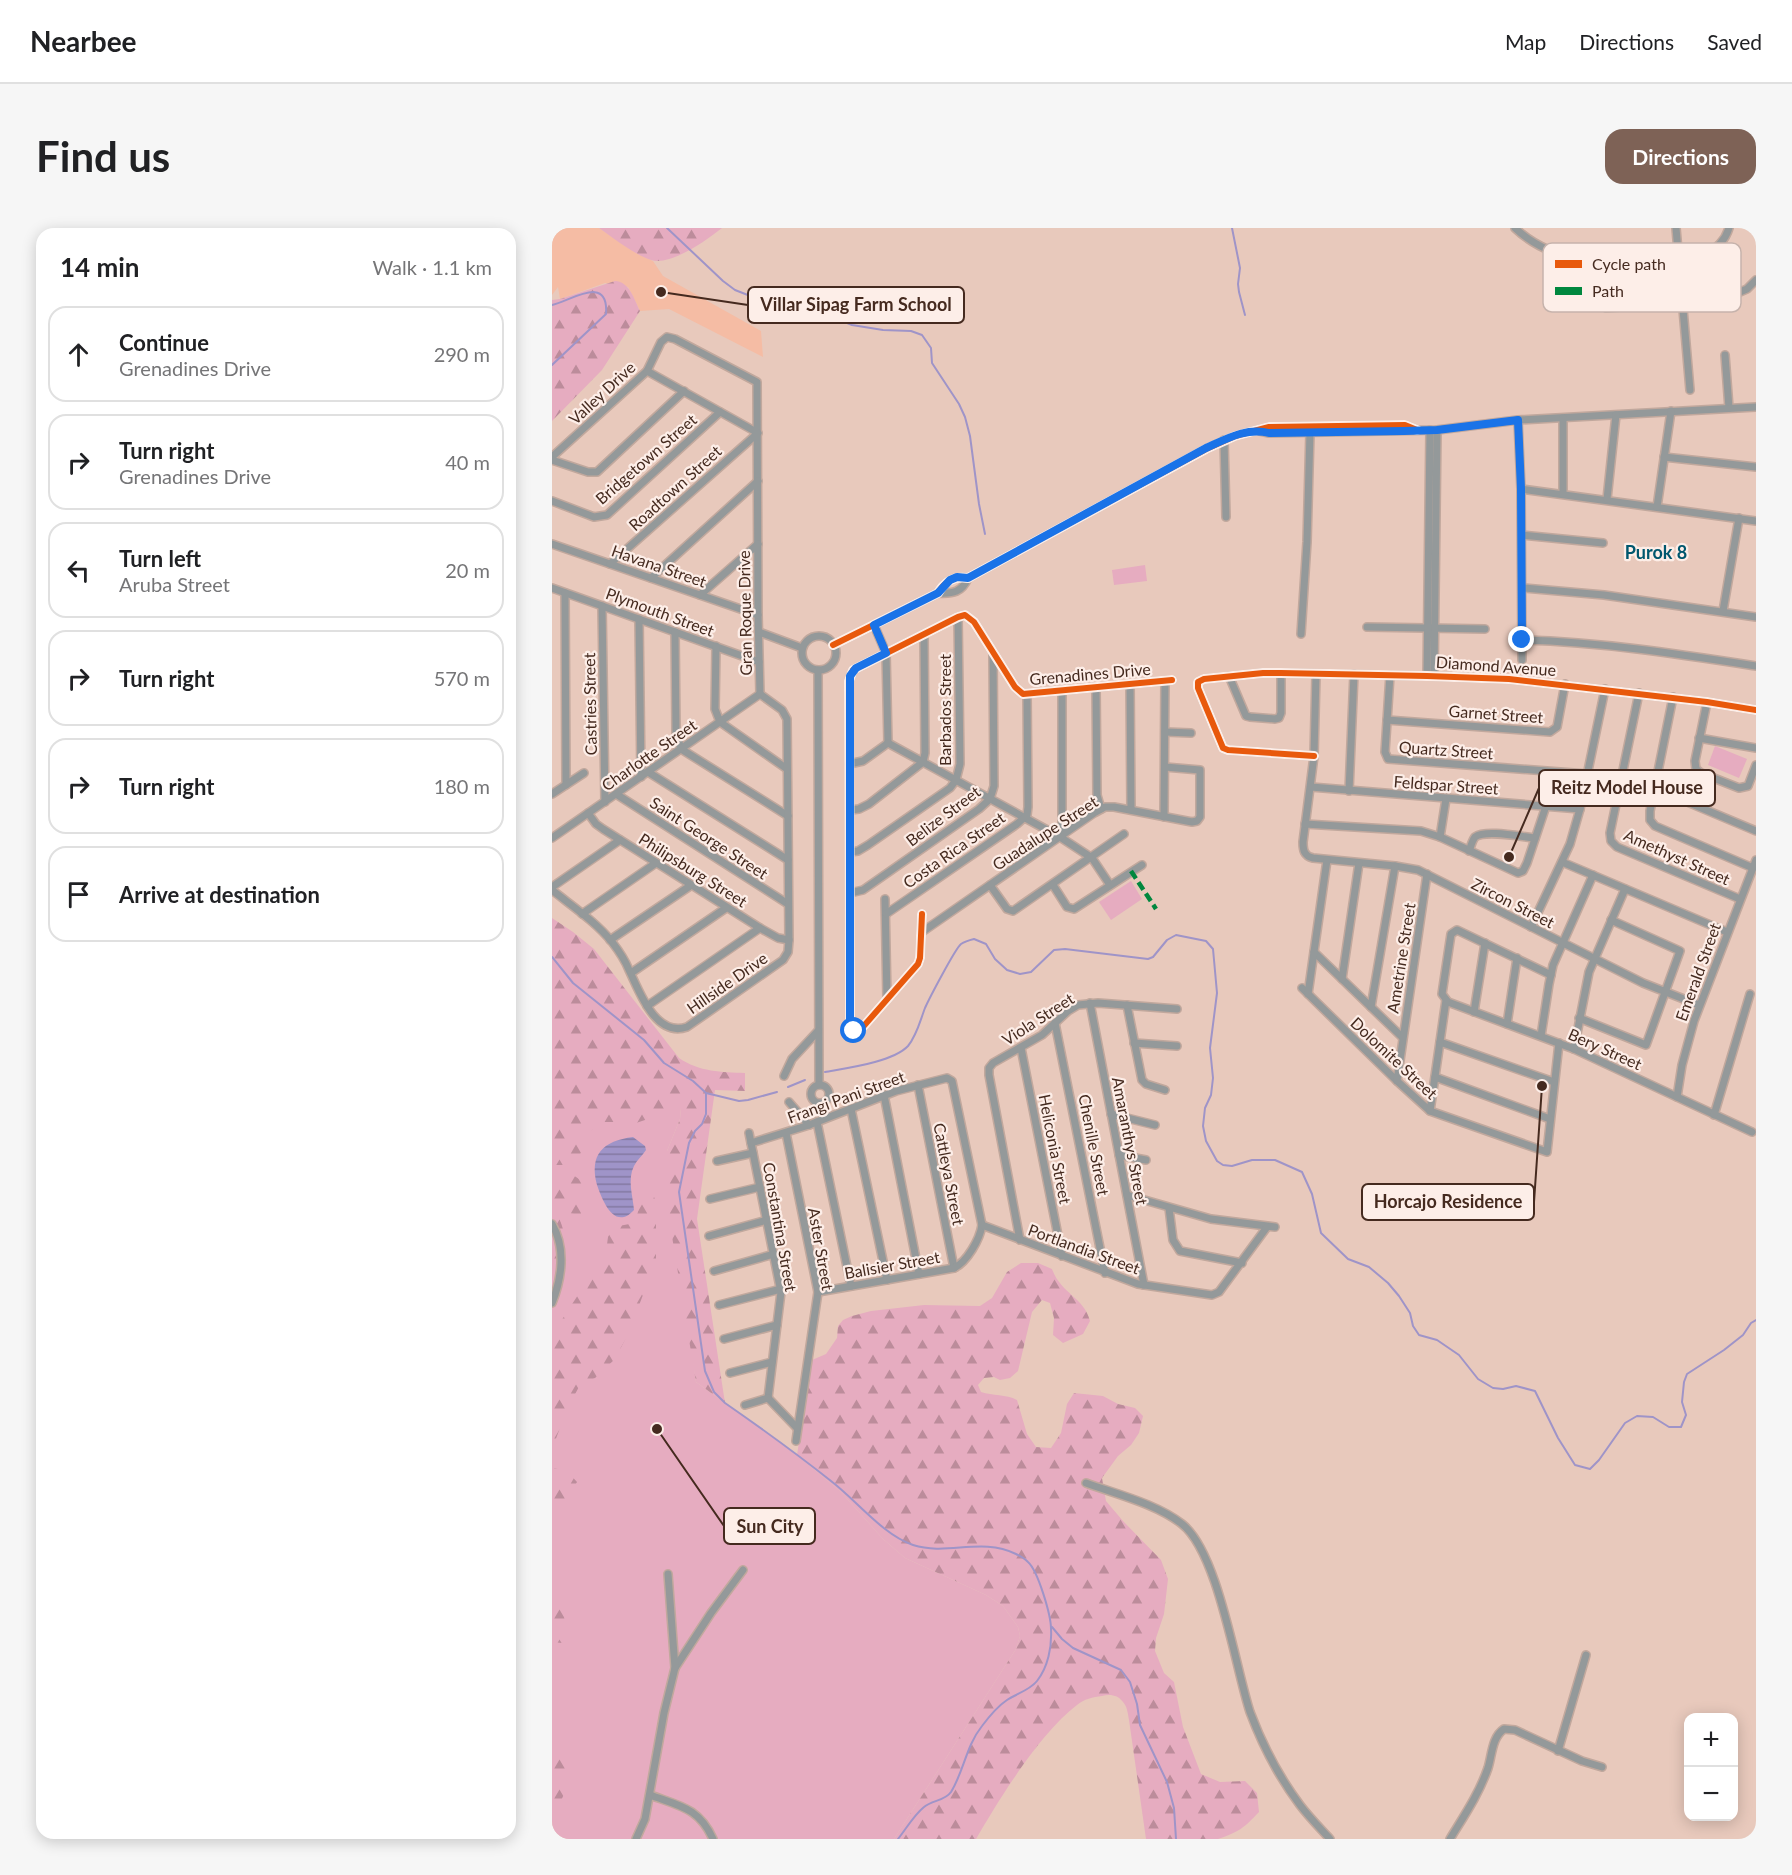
<!DOCTYPE html>
<meta charset="utf-8">
<style>
body{margin:0;font-family:Lato,sans-serif;background:#f6f6f6;color:#202124}
.controls{position:absolute;right:18px;bottom:18px;display:grid;overflow:hidden;border-radius:12px;box-shadow:0 3px 15px #0003}
.controls button{width:54px;height:54px;display:grid;place-items:center;padding:0;border:0;border-bottom:2px solid #e0e0e0;background:#fff;color:#202124;font:30px sans-serif}
.stop{position:absolute;width:18px;height:18px;margin:-14px;border:4px solid #1a73e8;border-radius:50%;background:#fff}
.stop.end{background:#1a73e8;border-color:#fff;box-shadow:0 2px 6px #0008}
.list{margin:0;padding:0;list-style:none}
h2{display:flex;justify-content:space-between;align-items:center;height:78px;margin:0;padding:0 24px;font-size:26px}
h2 small{font-size:20px;font-weight:400;color:#757577}
.list li{display:grid;grid-template-columns:39px 1fr auto;gap:18px;align-items:center;box-sizing:border-box;height:96px;margin:0 12px 12px;padding:0 12px;border:2px solid #e0e0e0;border-radius:18px}
.list b{display:block;font-size:22px;white-space:nowrap}
.list p{margin:0;font-size:20px;white-space:nowrap;color:#757577}
.list em{font-size:20px;font-style:normal;color:#757577}
.icon{flex:none;width:33px;height:33px;fill:none;stroke:currentColor;stroke-width:2;stroke-linecap:round;stroke-linejoin:round}
.map{position:relative;flex:none;width:1204px;height:1611px;overflow:hidden;border-radius:18px}
header{display:flex;align-items:center;gap:36px;box-sizing:border-box;height:84px;padding:0 30px;background:#fff;border-bottom:2px solid #e0e0e0}
header strong{font-size:28px}
nav{display:flex;gap:33px;margin-inline-start:auto;font-size:21px}
.intro{display:flex;align-items:center;justify-content:space-between;box-sizing:border-box;height:144px;padding:0 36px}
h1{margin:0;font-size:42px}
.button{padding:15px 27px;border-radius:18px;background:#7e6256;color:#fff;font-size:21px;font-weight:700}
main{display:flex;gap:36px;padding:0 36px}
aside{flex:1;background:#fff;border-radius:18px;box-shadow:0 3px 15px #0003}
.map>svg:first-child{display:block}
.built{fill:#f5bca4}
.grass{fill:#e6acc0}
.forest{fill:url(#forest-firs)}
.water{fill:url(#water-rules)}
.lines{fill:none;stroke-linecap:round;stroke-linejoin:round}
.stream{stroke:#9f94c8;stroke-width:2}
.minor-casing{stroke:#c1a89d;stroke-width:10}
.minor{stroke:#94999a;stroke-width:7}
.quiet{stroke:#00873e;stroke-width:4.5;stroke-dasharray:9 4.5;stroke-linecap:butt}
.cycleway-casing{stroke:#fdeee8;stroke-width:10}
.cycleway{stroke:#e8590c;stroke-width:6}
.route{stroke:#1a73e8;stroke-width:8}
.labels{text-anchor:middle;stroke-width:4.5;stroke-linejoin:round;paint-order:stroke}
.street-label{font-size:16px;fill:#452a1f;stroke:#fdeee8}
.neighbourhood-label{font-size:18px;font-weight:bold;fill:#00576e;stroke:#fdeee8}
.key{fill:#fdeee8;stroke:#c6b3ac;stroke-width:1.5}
.key-label{font-size:16px;fill:#452a1f}
.leader{fill:none;stroke:#452a1f;stroke-width:2}
.callout-dot{fill:#452a1f;stroke:#fdeee8;stroke-width:2}
.callout{fill:#fdeee8;stroke:#452a1f;stroke-width:2}
.callout-label{font-size:18px;text-anchor:middle;font-weight:bold;fill:#452a1f}
</style>
<header>
<strong>Nearbee</strong>
<nav><a>Map</a><a>Directions</a><a>Saved</a></nav>
</header>
<div class="intro"><h1>Find us</h1><a class="button">Directions</a></div>
<main>
<aside>
<h2>14 min<small>Walk · 1.1 km</small></h2>
<ul class="list">
<li><svg class="icon" aria-label="ahead" viewBox="0 0 24 24"><path d="M12 20V5M6 11l6-6 6 6"/></svg><div><b>Continue</b><p>Grenadines Drive</p></div><em>290 m</em></li>
<li><svg class="icon" aria-label="right" viewBox="0 0 24 24"><path d="M7 20v-9h11M14 6l5 5-5 5"/></svg><div><b>Turn right</b><p>Grenadines Drive</p></div><em>40 m</em></li>
<li><svg class="icon" aria-label="left" viewBox="0 0 24 24"><path d="M17 20v-9H6M10 6l-5 5 5 5"/></svg><div><b>Turn left</b><p>Aruba Street</p></div><em>20 m</em></li>
<li><svg class="icon" aria-label="right" viewBox="0 0 24 24"><path d="M7 20v-9h11M14 6l5 5-5 5"/></svg><div><b>Turn right</b></div><em>570 m</em></li>
<li><svg class="icon" aria-label="right" viewBox="0 0 24 24"><path d="M7 20v-9h11M14 6l5 5-5 5"/></svg><div><b>Turn right</b></div><em>180 m</em></li>
<li><svg class="icon" aria-label="arrive" viewBox="0 0 24 24"><path d="M6 21V4h12l-3 4 3 4H6"/></svg><div><b>Arrive at destination</b></div></li>
</ul>
</aside>
<div class="map">
<svg width="1204" height="1611" viewBox="0 0 1204 1611">
<defs>
<pattern id="forest-firs" width="22" height="20" patternUnits="userSpaceOnUse" patternTransform="scale(1.5)"><rect width="22" height="20" fill="#e6acc0"/><path d="M5 1l3.5 6h-7zM16 11l3.5 6h-7z" fill="#bc8c9b"/></pattern>
<pattern id="water-rules" width="6" height="5" patternUnits="userSpaceOnUse" patternTransform="scale(1.5)"><rect width="6" height="5" fill="#9f94c8"/><path d="M0 2.5h6" fill="none" stroke="#8379a2"/></pattern>
</defs>
<rect width="100%" height="100%" fill="#e8c9bc"/>
<!-- built -->
<path class="built" d="M0,0H47L87,26L101,33L111,48L209,103L211,129L117,81L88,83L76,59L53,55L8,71L6,59L0,67Z"/>
<!-- grass -->
<g class="grass">
<path d="M593,337L595,353L562,357L560,342Z"/>
<path d="M1163,518L1195,531L1187,550L1156,537Z"/>
<path d="M579,653L590,671L559,692L547,674Z"/>
<path d="M0,746L129,880L128,891L115,923L144,1154L245,1227L288,1263L331,1311L353,1330L434,1367L451,1378L466,1399L468,1408L464,1421L342,1611H0Z"/>
</g>
<!-- forest -->
<g class="forest">
<path d="M47,0H170C155,12 119,38 99,32C81,26 63,11 47,0Z"/>
<path d="M63,53C78,54 82,71 88,83L50,142L0,193V72L8,71Z"/>
<path d="M0,690L21,704L42,721L127,830C147,844 170,844 193,845V863L163,862L145,991L173,1175L144,1154L115,978L114,946L115,923L128,891L129,880L84,895L73,894H49L35,906L32,920L23,934L10,937H0Z"/>
<path d="M21,947L30,953L32,974L29,986C20,988 14,981 6,987C13,1004 16,1019 15,1037L0,1047V959Z"/>
<path d="M98,961L104,973V1033L76,1106L63,1131L43,1150L28,1157L16,1179L0,1221V1107L54,1024L56,1009L61,999L83,995L91,964Z"/>
<path d="M469,1035H486L500,1041C509,1066 532,1069 538,1093L531,1106L511,1115L501,1107L502,1090L498,1075L490,1072L480,1084L466,1143L458,1150L448,1152L442,1149L432,1150L426,1157L429,1164C441,1168 454,1166 465,1172L475,1206L484,1219L499,1220L509,1205L515,1176L522,1165L551,1168L566,1176L583,1180L591,1188L587,1205L579,1217L566,1228L550,1250L554,1273L571,1293L609,1332L616,1351L612,1386L604,1410L603,1423L612,1445L622,1454L631,1499L649,1546L668,1554L693,1553L705,1565L707,1584C692,1600 687,1604 666,1611H594L577,1492C576,1486 575,1478 571,1474C566,1467 558,1466 550,1468C541,1469 532,1471 525,1477C487,1506 448,1570 424,1611H342L464,1421L468,1408L466,1399L451,1378L434,1367L353,1330L331,1311L288,1263L245,1227L260,1132L274,1126L285,1110L286,1098L291,1092L300,1088L319,1083L372,1077L428,1078L440,1070L455,1044Z"/>
<path d="M0,1237L1,1240L15,1243L25,1254C19,1265 13,1276 0,1277Z"/>
<path d="M0,1365L4,1366L12,1388L15,1402V1410L10,1415L0,1414Z"/>
<path d="M0,1516C22,1548 19,1556 0,1589Z"/>
</g>
<!-- water -->
<path class="water" d="M81,909L93,918L94,922C90,928 85,932 82,938C75,952 81,968 82,982C62,1004 50,971 45,957C37,926 51,913 81,909Z"/>
<g class="lines">
<!-- stream -->
<g class="stream">
<path d="M115,0L171,53L183,62L206,71L266,83L300,97L331,102L359,103L370,107L379,120L380,135L407,176L413,189L418,208L427,276L433,306"/>
<path d="M680,0L688,40L686,56L687,64L693,87"/>
<path d="M0,77C20,72 57,46 54,86L0,137"/>
<path d="M0,729L21,755L92,812L112,835L141,853L154,865L187,873L196,872L225,864"/>
<path d="M273,844C295,840 341,834 356,818C365,807 368,793 373,780C377,771 403,721 409,716C412,714 418,712 422,711L434,716L443,731L455,742L468,746L479,744L502,722L513,721L596,731L601,729L615,712L624,707L654,713L661,721L665,765L658,820L661,850L659,867L653,880L651,898L654,913L665,933L671,937L680,938L700,932H723L750,944L760,966L769,1005L796,1031L817,1039L836,1055L847,1068L858,1085L861,1098L867,1107L885,1112L907,1127L926,1151L941,1160L951,1161L964,1158L983,1163L1006,1210L1023,1237L1038,1241L1047,1232L1073,1195L1085,1188L1101,1189L1117,1199H1129L1134,1187L1130,1174L1132,1154L1135,1146L1172,1122L1191,1107L1199,1095L1204,1092"/>
<path d="M236,859L253,852"/>
<path d="M154,865V886L150,896L143,903L137,915L127,964L153,1143L162,1164L173,1175C209,1200 245,1226 279,1253C304,1272 331,1307 361,1317C396,1328 429,1309 464,1326C468,1328 473,1331 476,1334C486,1343 499,1387 499,1401C500,1419 496,1439 485,1453C478,1462 464,1466 455,1472C446,1478 436,1490 430,1498C414,1518 412,1543 399,1564C393,1573 380,1572 372,1579C362,1587 354,1601 346,1611"/>
<path d="M500,1399L510,1411L521,1420L569,1442L578,1454L585,1476L588,1497L615,1554L622,1580L624,1611"/>
</g>
<!-- minor casing -->
<g class="minor-casing">
<g id="minor">
<path d="M963,0C983,19 1006,28 1033,32L1153,27C1165,20 1173,13 1177,0"/>
<path d="M1124,0L1138,162"/>
<path d="M1054,80L1160,72L1181,67L1195,61L1204,52"/>
<path d="M1173,127L1177,180"/>
<path d="M966,192L969,261L970,432"/>
<path d="M708,203L717,205L885,202L966,192L1204,179"/>
<path d="M672,212L674,289"/>
<path d="M0,229L95,143L109,114L115,109L123,111L205,154L206,387L208,466"/>
<path d="M1112,229L1204,239"/>
<path d="M0,232L36,244H45L132,163"/>
<path d="M969,261L1204,293"/>
<path d="M1011,266V190"/>
<path d="M1055,271L1064,187"/>
<path d="M0,273L42,289L55,287L168,184"/>
<path d="M1105,279L1119,183"/>
<path d="M970,307L1051,315"/>
<path d="M0,316L206,387"/>
<path d="M58,336L206,205L95,143"/>
<path d="M99,350L206,253"/>
<path d="M0,360L207,434"/>
<path d="M971,360L1052,367L1204,389"/>
<path d="M13,365L14,557"/>
<path d="M386,365C401,366 410,364 416,350"/>
<path d="M148,367L206,316"/>
<path d="M50,378L53,574"/>
<path d="M1171,383L1187,290"/>
<path d="M87,391L89,549"/>
<path d="M322,397L334,425L336,515"/>
<path d="M815,399L933,401"/>
<path d="M123,404L124,504L129,521L236,588"/>
<path d="M207,404L250,420"/>
<path d="M749,406L755,314L758,204"/>
<circle cx="267" cy="425" r="17"/>
<path d="M970,412C1049,414 1126,426 1204,438"/>
<path d="M281,417L386,365C393,353 402,348 416,350L654,221L683,208L717,199L853,197L865,202"/>
<path d="M164,418L163,481L168,494L235,541"/>
<path d="M266,442L267,857"/>
<path d="M764,446L762,528L751,614C751,622 752,628 761,630L843,638L866,642L1091,755L1147,777"/>
<path d="M838,447L833,524L836,531L1035,546"/>
<path d="M677,448L694,488L698,489L723,491L727,490L729,485V445"/>
<path d="M875,448L878,202"/>
<path d="M882,448L885,202"/>
<path d="M578,456L579,582"/>
<path d="M544,460L545,567L549,581"/>
<path d="M510,463V607"/>
<path d="M1087,465L1058,605L1059,613L1065,619L1188,671"/>
<path d="M1121,469L1098,583V592L1103,598L1201,640"/>
<path d="M1155,474L1143,533L1144,541L1149,545L1187,560L1196,558L1204,537"/>
<path d="M835,492L998,504L1005,499L1013,456"/>
<path d="M613,504L639,505"/>
<path d="M1147,510L1204,520"/>
<path d="M336,515L508,609L540,630L558,657"/>
<path d="M762,528L676,522L671,520L646,460V454L652,451L711,445H729L875,448L957,451L1155,474L1204,482"/>
<path d="M297,536L311,533L336,515"/>
<path d="M96,544L236,632"/>
<path d="M759,559L1028,581"/>
<path d="M1102,560L1204,603"/>
<path d="M797,563L802,446"/>
<path d="M0,566L32,545"/>
<path d="M64,566L236,676"/>
<path d="M298,582L307,581L317,576L371,534L373,525L372,406"/>
<path d="M36,585L44,596L51,601L208,700L226,710L237,712"/>
<path d="M612,589L613,453"/>
<path d="M753,596L869,603L888,609L966,645L971,643L975,635L994,578"/>
<path d="M888,609L894,571"/>
<path d="M0,610L208,466"/>
<path d="M917,623C919,618 920,613 923,609C934,601 970,609 983,610"/>
<path d="M298,624L306,623L316,617L398,560L404,552L408,536L406,389"/>
<path d="M1010,634L1175,704"/>
<path d="M438,657L455,681L461,683L572,606"/>
<path d="M501,657L515,679L522,681L590,637"/>
<path d="M0,659L68,612"/>
<path d="M0,662C20,678 44,694 60,714C67,723 73,732 77,742C87,762 103,810 135,799L231,732L236,724L237,712L235,491L230,482L208,466"/>
<path d="M298,665L311,662L427,581L438,571L442,558L441,427"/>
<path d="M333,671L335,771"/>
<path d="M30,686L104,635"/>
<path d="M334,686L465,596L475,587L476,579L475,466"/>
<path d="M370,686L368,730L366,736L310,800L302,803L299,799L298,794L297,453L301,442L406,389L413,387L422,394L463,459L471,466L620,452"/>
<path d="M979,699L1018,616L1028,581L1053,461"/>
<path d="M370,704L542,585L553,579H562L640,594L645,593L648,589V542L613,539"/>
<path d="M58,712L138,658"/>
<path d="M762,724L850,809"/>
<path d="M79,745L174,680"/>
<path d="M999,747L905,702L899,706L890,766L896,774L1022,821L1200,904"/>
<path d="M790,751L807,635"/>
<path d="M750,760L845,853L878,883L995,924L1007,815"/>
<path d="M756,766L775,632"/>
<path d="M538,775L592,1057"/>
<path d="M575,777L590,852L594,856L613,862"/>
<path d="M95,778L208,700"/>
<path d="M819,779L843,638"/>
<path d="M922,784L933,715"/>
<path d="M1027,790L1094,817L1128,723L1059,692"/>
<path d="M503,795L553,1045"/>
<path d="M955,796L965,730"/>
<path d="M989,808L997,756L1001,737L1041,647"/>
<path d="M888,814L1002,854"/>
<path d="M582,815L625,818"/>
<path d="M469,820L510,1028"/>
<path d="M1022,821L1037,744L1073,661"/>
<path d="M232,848L240,831L266,803"/>
<path d="M883,849L998,891"/>
<path d="M845,853L875,646"/>
<circle cx="268" cy="866" r="9"/>
<path d="M366,857L402,1040"/>
<path d="M332,867L367,1046"/>
<path d="M1125,869L1130,837L1142,793L1204,632"/>
<path d="M237,874L257,897"/>
<path d="M299,881L335,1052"/>
<path d="M878,883L894,772"/>
<path d="M559,886L603,897"/>
<path d="M1162,887L1198,766"/>
<path d="M265,894L299,1058"/>
<path d="M197,905L229,1064L216,1170"/>
<path d="M234,905L266,1064L244,1213"/>
<path d="M199,915L257,897L344,863L395,850L400,853L430,997C428,1011 415,1034 402,1040L266,1064"/>
<path d="M567,927L594,932"/>
<path d="M165,933L201,925"/>
<path d="M575,967L659,991L723,999"/>
<path d="M158,971L208,959"/>
<path d="M617,980L621,1012L628,1023L690,1035"/>
<path d="M0,996C14,1020 10,1050 0,1075"/>
<path d="M430,997L586,1056L660,1067L667,1064L715,999"/>
<path d="M157,1008L215,992"/>
<path d="M468,1012L437,847V840L441,835L490,807L516,783L526,777L546,775L625,781"/>
<path d="M162,1043L222,1026"/>
<path d="M167,1077L229,1061"/>
<path d="M172,1111L225,1097"/>
<path d="M178,1145L220,1134"/>
<path d="M216,1170L245,1200"/>
<path d="M193,1177L216,1170"/>
<path d="M534,1255C564,1266 605,1276 630,1296C666,1324 683,1438 698,1484C710,1516 727,1549 748,1577C757,1589 768,1600 778,1611"/>
<path d="M123,1440L159,1385L191,1342"/>
<path d="M1006,1523L1034,1427"/>
<path d="M98,1567C128,1578 147,1580 161,1611"/>
<path d="M84,1611L93,1591L112,1485L123,1440L116,1346"/>
<path d="M898,1611C912,1588 927,1566 936,1540C940,1527 940,1509 952,1501L963,1502L1030,1533L1050,1539"/>
</g>
</g>
<!-- minor -->
<use href="#minor" class="minor"/>
<!-- quiet -->
<path class="quiet" d="M579,643L604,681"/>
<!-- cycleway casing -->
<g class="cycleway-casing">
<g id="cycleway">
<path d="M281,417L386,365C393,353 402,348 416,350L654,221L683,208L717,199L853,197L865,202"/>
<path d="M762,528L676,522L671,520L646,460V454L652,451L711,445H729L875,448L957,451L1155,474L1204,482"/>
<path d="M370,686L368,730L366,736L310,800L302,803L299,799L298,794L297,453L301,442L406,389L413,387L422,394L463,459L471,466L620,452"/>
</g>
</g>
<!-- cycleway -->
<use href="#cycleway" class="cycleway"/>
</g>
<g class="lines">
<!-- route -->
<path class="route" d="M302,803L298,799V448L304,440L334,425L322,397L386,365L398,352L405,349L416,350L654,220C674,211 695,199 717,205L852,203L885,202L966,192L969,261L970,412"/>
</g>
<g class="labels">
<!-- street labels -->
<g class="street-label">
<text transform="translate(50 165) rotate(-43)" y="6">Valley Drive</text>
<text transform="translate(94 231) rotate(-41)" y="6">Bridgetown Street</text>
<text transform="translate(123 260) rotate(-42)" y="6">Roadtown Street</text>
<text transform="translate(107 338) rotate(19)" y="6">Havana Street</text>
<text transform="translate(108 384) rotate(20)" y="6">Plymouth Street</text>
<text transform="translate(193 385) rotate(-91)" y="6">Gran Roque Drive</text>
<text transform="translate(944 438) rotate(4)" y="6">Diamond Avenue</text>
<text transform="translate(538 446) rotate(-5)" y="6">Grenadines Drive</text>
<text transform="translate(38 476) rotate(-91)" y="6">Castries Street</text>
<text transform="translate(393 482) rotate(-90)" y="6">Barbados Street</text>
<text transform="translate(944 486) rotate(4)" y="6">Garnet Street</text>
<text transform="translate(894 522) rotate(4)" y="6">Quartz Street</text>
<text transform="translate(97 527) rotate(-35)" y="6">Charlotte Street</text>
<text transform="translate(894 557) rotate(4)" y="6">Feldspar Street</text>
<text transform="translate(391 588) rotate(-37)" y="6">Belize Street</text>
<text transform="translate(493 605) rotate(-33)" y="6">Guadalupe Street</text>
<text transform="translate(157 610) rotate(33)" y="6">Saint George Street</text>
<text transform="translate(402 622) rotate(-35)" y="6">Costa Rica Street</text>
<text transform="translate(1125 629) rotate(24)" y="6">Amethyst Street</text>
<text transform="translate(141 642) rotate(32)" y="6">Philipsburg Street</text>
<text transform="translate(961 675) rotate(27)" y="6">Zircon Street</text>
<text transform="translate(849 730) rotate(-81)" y="6">Ametrine Street</text>
<text transform="translate(1146 744) rotate(-70)" y="6">Emerald Street</text>
<text transform="translate(175 755) rotate(-35)" y="6">Hillside Drive</text>
<text transform="translate(486 791) rotate(-33)" y="6">Viola Street</text>
<text transform="translate(1053 821) rotate(24)" y="6">Bery Street</text>
<text transform="translate(842 830) rotate(43)" y="6">Dolomite Street</text>
<text transform="translate(294 869) rotate(-20)" y="6">Frangi Pani Street</text>
<text transform="translate(578 913) rotate(79)" y="6">Amaranthys Street</text>
<text transform="translate(542 917) rotate(79)" y="6">Chenille Street</text>
<text transform="translate(503 921) rotate(79)" y="6">Heliconia Street</text>
<text transform="translate(397 946) rotate(79)" y="6">Cattleya Street</text>
<text transform="translate(228 999) rotate(80)" y="6">Constantina Street</text>
<text transform="translate(269 1021) rotate(80)" y="6">Aster Street</text>
<text transform="translate(532 1021) rotate(20)" y="6">Portlandia Street</text>
<text transform="translate(340 1037) rotate(-10)" y="6">Balisier Street</text>
</g>
<!-- neighbourhood labels -->
<g class="neighbourhood-label">
<text x="1104" y="331">Purok 8</text>
</g>
</g>
<!-- legend -->
<rect x="991" y="15" width="198" height="69" rx="9" class="key"/>
<rect x="1003" y="32" width="27" height="8" fill="#e8590c"/>
<rect x="1003" y="59" width="27" height="8" fill="#00873e"/>
<g class="key-label">
<text x="1040" y="42">Cycle path</text>
<text x="1040" y="69">Path</text>
</g>
<!-- callouts -->
<path class="leader" d="M109 64L196 77M957 629L987 560M990 858L982 974M105 1201L172 1298"/>
<g class="callout-dot">
<circle cx="109" cy="64" r="6"/>
<circle cx="957" cy="629" r="6"/>
<circle cx="990" cy="858" r="6"/>
<circle cx="105" cy="1201" r="6"/>
</g>
<g class="callout">
<rect x="196" y="59" width="216" height="36" rx="6"/>
<rect x="987" y="542" width="176" height="36" rx="6"/>
<rect x="810" y="956" width="172" height="36" rx="6"/>
<rect x="172" y="1280" width="91" height="36" rx="6"/>
</g>
<g class="callout-label">
<text x="304" y="83">Villar Sipag Farm School</text>
<text x="1075" y="566">Reitz Model House</text>
<text x="896" y="980">Horcajo Residence</text>
<text x="218" y="1305">Sun City</text>
</g>
</svg>
<div class="controls">
<button>+</button>
<button>−</button>
</div>
<div class="stop" style="left:302px;top:803px"></div>
<div class="stop end" style="left:970px;top:412px"></div>
</div>
</main>
